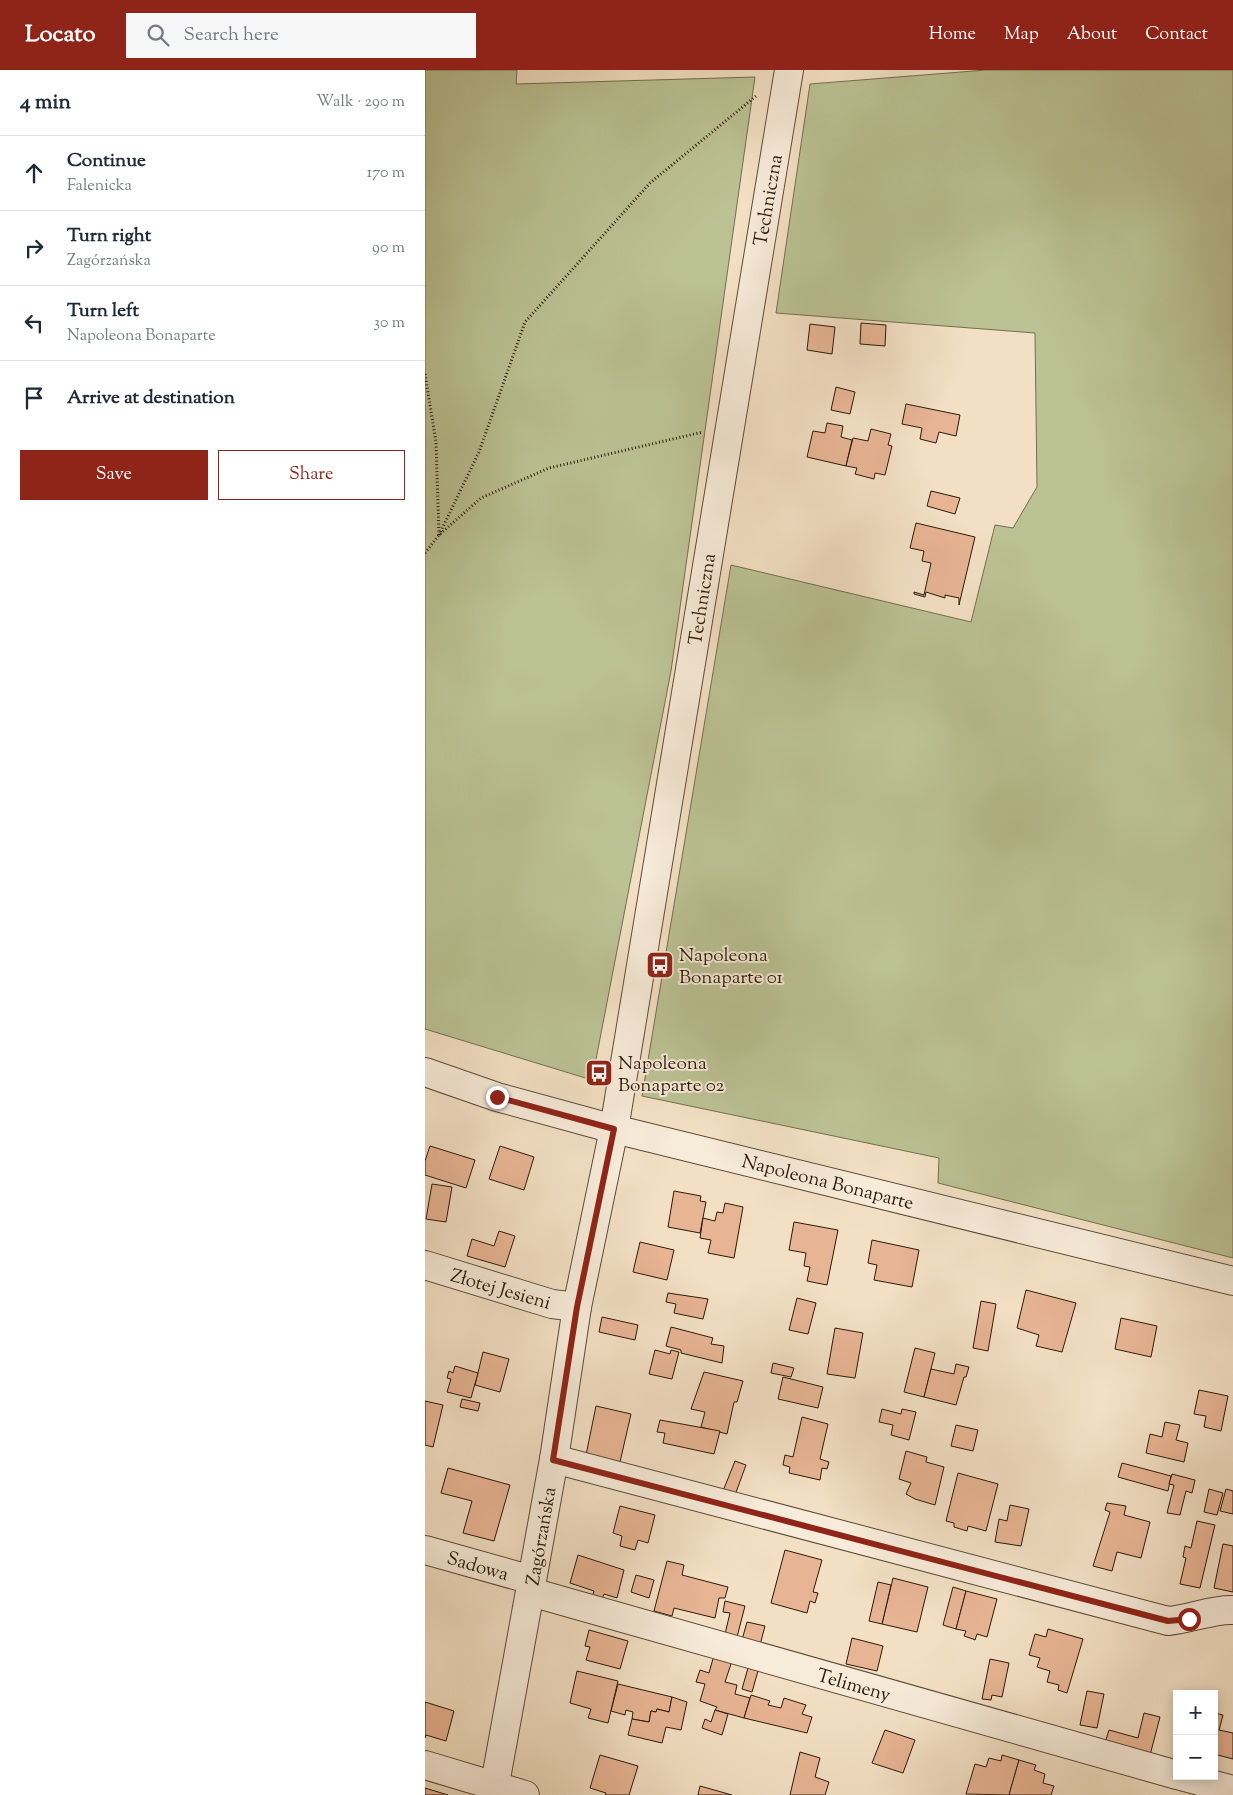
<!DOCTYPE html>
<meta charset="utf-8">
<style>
body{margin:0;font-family:"Sorts Mill Goudy",serif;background:#f6f6f7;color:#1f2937}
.controls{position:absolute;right:15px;bottom:15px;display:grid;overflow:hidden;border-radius:0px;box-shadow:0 2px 12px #0003}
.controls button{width:45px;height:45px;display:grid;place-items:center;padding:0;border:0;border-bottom:1px solid #e0e1e3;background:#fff;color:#1f2937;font:25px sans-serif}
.stop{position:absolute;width:15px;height:15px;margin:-11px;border:4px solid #8f2418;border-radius:50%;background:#fff}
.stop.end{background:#8f2418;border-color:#fff;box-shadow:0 1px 5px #0008}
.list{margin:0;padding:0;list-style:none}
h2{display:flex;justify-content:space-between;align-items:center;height:65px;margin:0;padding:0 20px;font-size:21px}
h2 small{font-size:16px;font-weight:400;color:#747a83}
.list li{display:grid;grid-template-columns:32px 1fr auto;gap:15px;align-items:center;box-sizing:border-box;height:75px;padding:0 20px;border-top:1px solid #e0e1e3}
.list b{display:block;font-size:19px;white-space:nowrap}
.list p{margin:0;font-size:16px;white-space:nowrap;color:#747a83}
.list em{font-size:16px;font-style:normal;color:#747a83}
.actions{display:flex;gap:10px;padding:15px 20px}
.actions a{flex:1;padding:11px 0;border:1px solid #8f2418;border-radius:0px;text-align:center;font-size:18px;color:#8f2418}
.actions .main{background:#8f2418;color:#fff}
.icon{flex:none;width:28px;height:28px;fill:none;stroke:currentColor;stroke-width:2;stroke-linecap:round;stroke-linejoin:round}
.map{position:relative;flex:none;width:808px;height:1725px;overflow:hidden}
header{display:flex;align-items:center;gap:30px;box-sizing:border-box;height:70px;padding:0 25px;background:#8f2418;color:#fff}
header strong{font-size:24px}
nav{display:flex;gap:28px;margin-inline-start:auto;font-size:18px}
.search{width:350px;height:45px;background:#f6f6f7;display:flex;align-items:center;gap:12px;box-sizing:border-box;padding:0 18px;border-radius:0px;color:#747a83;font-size:19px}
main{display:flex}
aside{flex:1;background:#fff}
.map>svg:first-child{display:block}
.green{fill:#bbc294;stroke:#746e4e}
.building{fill:#e8b594;stroke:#2c1909}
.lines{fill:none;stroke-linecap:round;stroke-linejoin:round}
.minor-casing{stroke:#5e4b38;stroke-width:30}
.path{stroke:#2c1909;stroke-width:3;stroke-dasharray:1 2.5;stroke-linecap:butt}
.minor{stroke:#f7ebd9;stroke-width:28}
.route{stroke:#8f2418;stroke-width:6}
.labels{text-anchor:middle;stroke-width:4;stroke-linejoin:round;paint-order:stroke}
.street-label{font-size:19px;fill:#2c1909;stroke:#f7ebd9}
.poi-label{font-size:19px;fill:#2c1909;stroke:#f7ebd9;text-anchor:start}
</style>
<header>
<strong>Locato</strong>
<div class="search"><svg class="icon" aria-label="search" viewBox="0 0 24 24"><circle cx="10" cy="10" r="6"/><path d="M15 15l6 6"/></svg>Search here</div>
<nav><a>Home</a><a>Map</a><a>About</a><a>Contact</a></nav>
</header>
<main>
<aside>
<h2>4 min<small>Walk · 290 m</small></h2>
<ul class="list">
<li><svg class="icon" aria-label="ahead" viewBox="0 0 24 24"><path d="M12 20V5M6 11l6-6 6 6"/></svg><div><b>Continue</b><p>Falenicka</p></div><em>170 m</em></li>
<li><svg class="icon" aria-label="right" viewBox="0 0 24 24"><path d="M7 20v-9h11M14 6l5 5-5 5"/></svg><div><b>Turn right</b><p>Zagórzańska</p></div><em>90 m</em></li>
<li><svg class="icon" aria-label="left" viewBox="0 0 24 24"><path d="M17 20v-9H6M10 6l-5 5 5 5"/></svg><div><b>Turn left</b><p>Napoleona Bonaparte</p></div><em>30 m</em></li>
<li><svg class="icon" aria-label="arrive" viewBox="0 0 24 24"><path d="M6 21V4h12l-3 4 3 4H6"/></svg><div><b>Arrive at destination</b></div></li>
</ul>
<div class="actions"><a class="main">Save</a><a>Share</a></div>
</aside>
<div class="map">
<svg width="808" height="1725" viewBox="0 0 808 1725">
<rect width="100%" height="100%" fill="#f3e0c4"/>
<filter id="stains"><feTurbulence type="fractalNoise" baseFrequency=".004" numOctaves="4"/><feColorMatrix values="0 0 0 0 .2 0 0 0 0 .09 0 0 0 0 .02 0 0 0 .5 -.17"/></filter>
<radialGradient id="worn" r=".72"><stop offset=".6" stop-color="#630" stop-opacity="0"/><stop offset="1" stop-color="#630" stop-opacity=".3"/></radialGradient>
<!-- green -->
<g class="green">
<path d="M0,0H92L91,14L330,7L246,601L167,1010L0,959Z"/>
<path d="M561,0H808V1188L513,1113L514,1088L217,1026L306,495L546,552L570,455L588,458L612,417L610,263L351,243L385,14Z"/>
</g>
<!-- building -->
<g class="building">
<path d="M436,253L461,255L460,276L435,274Z"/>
<path d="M385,254L410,257L407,284L382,280Z"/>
<path d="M411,317L430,322L425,344L406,340Z"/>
<path d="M481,334L535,345L531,366L514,362L511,373L495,369L497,358L477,354Z"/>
<path d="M402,353L418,356L416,367L427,370L421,396L382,387L388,361L400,363Z"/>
<path d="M446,359L466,364L463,375L467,376L460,405L450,403L449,409L430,404L432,398L421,396L428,368L443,371Z"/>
<path d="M506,421L535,428L530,444L502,436Z"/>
<path d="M491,453L550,467L534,535V528L520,525V528L501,522L500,527L489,524V522L499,525L506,493L497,491L499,481L485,478Z"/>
<path d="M5,1076L50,1090L41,1118L0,1105V1091Z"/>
<path d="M75,1076L109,1087L99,1120L64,1109Z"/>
<path d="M7,1114L27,1117L21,1152L1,1149Z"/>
<path d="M249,1121L276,1126L275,1131L281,1132L275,1163L243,1157Z"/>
<path d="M300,1133L318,1137L309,1188L283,1183L286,1170L275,1168L278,1148L290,1151L292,1142L298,1143Z"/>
<path d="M369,1152L413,1160L402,1215L382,1211L385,1197L379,1196L381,1183L364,1180Z"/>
<path d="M74,1161L90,1166L80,1197L42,1186L47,1169L69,1176Z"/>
<path d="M447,1170L494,1180L487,1217L449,1210L452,1195L443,1193Z"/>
<path d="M215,1172L249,1180L242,1210L208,1202Z"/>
<path d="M601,1220L651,1233L637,1282L611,1276L614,1265L592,1258Z"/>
<path d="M243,1223L283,1229L278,1249L249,1243L251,1234L241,1232Z"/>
<path d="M372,1228L391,1233L383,1264L364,1260Z"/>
<path d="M556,1231L571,1234L563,1281L548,1278Z"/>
<path d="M177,1247L213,1255L210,1270L174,1262Z"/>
<path d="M696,1248L732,1256L726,1287L690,1279Z"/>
<path d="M246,1257L288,1268L286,1274L299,1276L297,1293L256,1283V1280L241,1276Z"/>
<path d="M410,1258L438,1263L430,1308L402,1304Z"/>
<path d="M490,1278L510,1283L499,1327L479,1322Z"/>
<path d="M230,1280L245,1284L246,1280L254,1282L247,1309L224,1304Z"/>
<path d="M58,1282L84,1289L75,1322L50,1315Z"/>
<path d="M348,1293L369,1298L366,1307L346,1303Z"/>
<path d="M531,1294L544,1297L541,1307H539L531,1335L499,1327L506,1299L529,1304Z"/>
<path d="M30,1296L53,1303L46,1328L22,1322L26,1309L22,1308L24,1301L28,1303Z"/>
<path d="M279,1302L318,1311L312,1332H309L302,1364L276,1357L280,1342L266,1339Z"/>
<path d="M358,1307L398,1317L393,1338L353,1329Z"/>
<path d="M774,1320L803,1326L796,1361L779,1357L781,1346L769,1344Z"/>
<path d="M37,1329L55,1333L53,1341L35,1337Z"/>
<path d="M0,1331L18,1335L8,1377L0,1375Z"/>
<path d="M171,1336L206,1344L195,1392L161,1385Z"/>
<path d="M457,1339L476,1344L477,1339L491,1342L484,1370L466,1365L468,1355L454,1352Z"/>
<path d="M377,1347L403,1354L395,1389L404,1392L402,1399L397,1398L395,1410L364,1403L365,1397L358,1395L360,1385L368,1387Z"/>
<path d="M235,1350L295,1361L289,1384L238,1373L240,1363L232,1362Z"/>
<path d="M740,1352L755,1355L751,1370L763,1373L759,1392L721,1383L725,1364L737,1367Z"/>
<path d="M531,1355L553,1360L548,1381L526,1376Z"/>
<path d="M481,1381L502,1387L501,1392L519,1397L510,1435L490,1429L481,1424L486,1413L474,1409Z"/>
<path d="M310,1391L321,1395L310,1425L298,1421Z"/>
<path d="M697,1393L746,1406L743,1421L693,1407Z"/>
<path d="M23,1398L85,1415L69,1471L38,1463L47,1431L16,1423Z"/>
<path d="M533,1403L573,1414L561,1461L543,1456L542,1461L529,1457V1453L521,1451Z"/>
<path d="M747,1404L770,1410L767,1423L761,1421L755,1445L742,1443L749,1415L744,1414Z"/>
<path d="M784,1419L798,1423L792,1445L779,1442Z"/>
<path d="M801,1419L808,1421V1444L795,1441Z"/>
<path d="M682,1433L701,1436L699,1445L725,1452L716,1488L692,1482L687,1501L668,1496L685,1442L680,1440Z"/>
<path d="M585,1435L604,1439L596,1476L570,1472L574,1449L582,1451Z"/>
<path d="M195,1436L230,1445L223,1473L213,1470L210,1480L195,1476L197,1466L188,1463Z"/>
<path d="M772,1451L790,1455L775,1518L755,1514L761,1488L758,1487L760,1476L766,1478Z"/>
<path d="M798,1474L808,1476V1522L789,1518Z"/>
<path d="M360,1480L397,1490L388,1522L393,1523L390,1533L385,1531L382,1543L346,1533Z"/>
<path d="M153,1485L199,1500L192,1528L179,1524L177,1529L167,1527L169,1521L145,1513Z"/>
<path d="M242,1491L259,1495L257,1505L303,1517L300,1528H294L290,1548L249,1538L247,1546L229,1541Z"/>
<path d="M211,1505L229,1510L224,1528L206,1522Z"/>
<path d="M468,1508L503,1517L492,1562L457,1554Z"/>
<path d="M453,1512L466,1515L457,1554L444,1551Z"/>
<path d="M528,1517L541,1521L531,1559L518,1555Z"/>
<path d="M541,1521L572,1529L562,1567L552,1564L550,1570L548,1569L539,1566L541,1561L531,1559Z"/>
<path d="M300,1531L320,1536L312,1567L300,1564L305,1543L298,1542Z"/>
<path d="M322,1552L340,1556L335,1575L317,1570Z"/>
<path d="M623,1559L658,1569L642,1623L633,1620L634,1615L622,1612L625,1601L612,1597L615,1588L604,1585L610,1564L621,1567Z"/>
<path d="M164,1560L203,1571L195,1599L161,1590L165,1577L160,1576Z"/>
<path d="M427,1568L458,1576L452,1601L421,1594Z"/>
<path d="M289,1585L307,1591L300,1612L312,1615L310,1624L325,1628L319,1648L290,1640L292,1637L275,1631L280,1614L271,1612L275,1600L284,1603Z"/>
<path d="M565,1589L584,1593L577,1627L567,1625L566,1630L557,1629Z"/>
<path d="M325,1591L335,1594L327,1622L317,1619Z"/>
<path d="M152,1601L193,1611L183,1653L163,1648L166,1639L145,1633Z"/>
<path d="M193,1614L247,1627L244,1642L232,1639L231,1642L226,1641L224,1652L207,1649L208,1642L201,1640L200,1645L186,1641Z"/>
<path d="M662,1621L679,1624L672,1658L655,1655Z"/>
<path d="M326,1625L345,1631L343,1635L356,1638L359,1628L381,1635L377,1644L387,1647L382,1663L319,1648Z"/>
<path d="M247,1627L262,1632L256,1660L241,1657L237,1673L203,1665L207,1649L224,1652L226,1641L231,1642L232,1639L244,1642Z"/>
<path d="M0,1632L29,1641L21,1671L1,1665L0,1668Z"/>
<path d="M290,1640L303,1644L297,1665L277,1658L280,1649L286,1652Z"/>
<path d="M719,1643L735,1647L724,1689L679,1676L684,1660L713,1668Z"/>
<path d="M789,1643L798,1645L794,1660L808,1663V1689L789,1684Z"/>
<path d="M460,1660L490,1670L478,1703L447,1693Z"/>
<path d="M375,1682L395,1688L390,1707L404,1712L400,1725H365Z"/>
<path d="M175,1685L213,1696L204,1725H180L181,1723L165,1718Z"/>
<path d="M577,1685L594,1690L584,1725L541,1724L550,1694L561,1697L564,1688L576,1691Z"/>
<path d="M594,1690L611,1695L609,1700L620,1704L618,1713L629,1716L626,1725H584Z"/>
<path d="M275,1716L307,1725H273Z"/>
<path d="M0,1718L23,1725H0Z"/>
</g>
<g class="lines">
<!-- minor casing -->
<g class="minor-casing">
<g id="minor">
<path d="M0,1002L72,1027L189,1059L808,1211"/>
<path d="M0,1195L127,1234L152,1237"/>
<path d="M129,1389L743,1551C765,1549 788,1539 808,1540"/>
<path d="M0,1480L107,1510"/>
<path d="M106,1522L752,1705"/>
<path d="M0,1695L100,1725"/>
<path d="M756,1706L808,1720"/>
<path d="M68,1725L129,1389L152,1237L189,1059L364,0"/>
</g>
</g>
<!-- path -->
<g class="path">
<path d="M0,304L11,372L14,465"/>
<path d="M14,465L54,382L100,252L225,113L331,26"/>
<path d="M0,483L14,465L56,428L124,398L278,362"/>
</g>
<!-- minor -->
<use href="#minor" class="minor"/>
</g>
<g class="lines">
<!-- route -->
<path class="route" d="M72,1027L189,1059L152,1237L128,1390L743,1551L764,1549"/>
</g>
<!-- icons -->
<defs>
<g id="bus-square" transform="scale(1.4375)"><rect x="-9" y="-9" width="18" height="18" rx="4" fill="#8f2418" stroke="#f7ebd9"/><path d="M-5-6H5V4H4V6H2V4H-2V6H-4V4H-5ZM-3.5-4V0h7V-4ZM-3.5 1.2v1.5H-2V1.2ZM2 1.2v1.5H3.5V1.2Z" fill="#fff"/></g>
</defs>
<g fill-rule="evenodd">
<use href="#bus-square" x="235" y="895"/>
<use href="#bus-square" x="174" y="1003"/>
</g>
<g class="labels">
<!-- street labels -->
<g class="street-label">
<text transform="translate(342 130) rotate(-80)" y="7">Techniczna</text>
<text transform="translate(276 529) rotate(-81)" y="7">Techniczna</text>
<text transform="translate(403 1111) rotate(14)" y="7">Napoleona Bonaparte</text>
<text transform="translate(76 1218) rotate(16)" y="7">Złotej Jesieni</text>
<text transform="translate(115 1466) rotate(-80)" y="7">Zagórzańska</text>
<text transform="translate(53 1495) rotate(16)" y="7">Sadowa</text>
<text transform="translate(429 1614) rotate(16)" y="7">Telimeny</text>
</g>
<!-- poi labels -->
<g class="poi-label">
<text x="254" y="891">Napoleona<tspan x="254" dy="22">Bonaparte 01</tspan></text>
<text x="193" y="999">Napoleona<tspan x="193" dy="22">Bonaparte 02</tspan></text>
</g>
</g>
<rect width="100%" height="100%" filter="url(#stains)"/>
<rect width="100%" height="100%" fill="url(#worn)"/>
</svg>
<div class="controls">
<button>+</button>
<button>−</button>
</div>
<div class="stop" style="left:764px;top:1549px"></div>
<div class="stop end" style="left:72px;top:1027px"></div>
</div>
</main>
